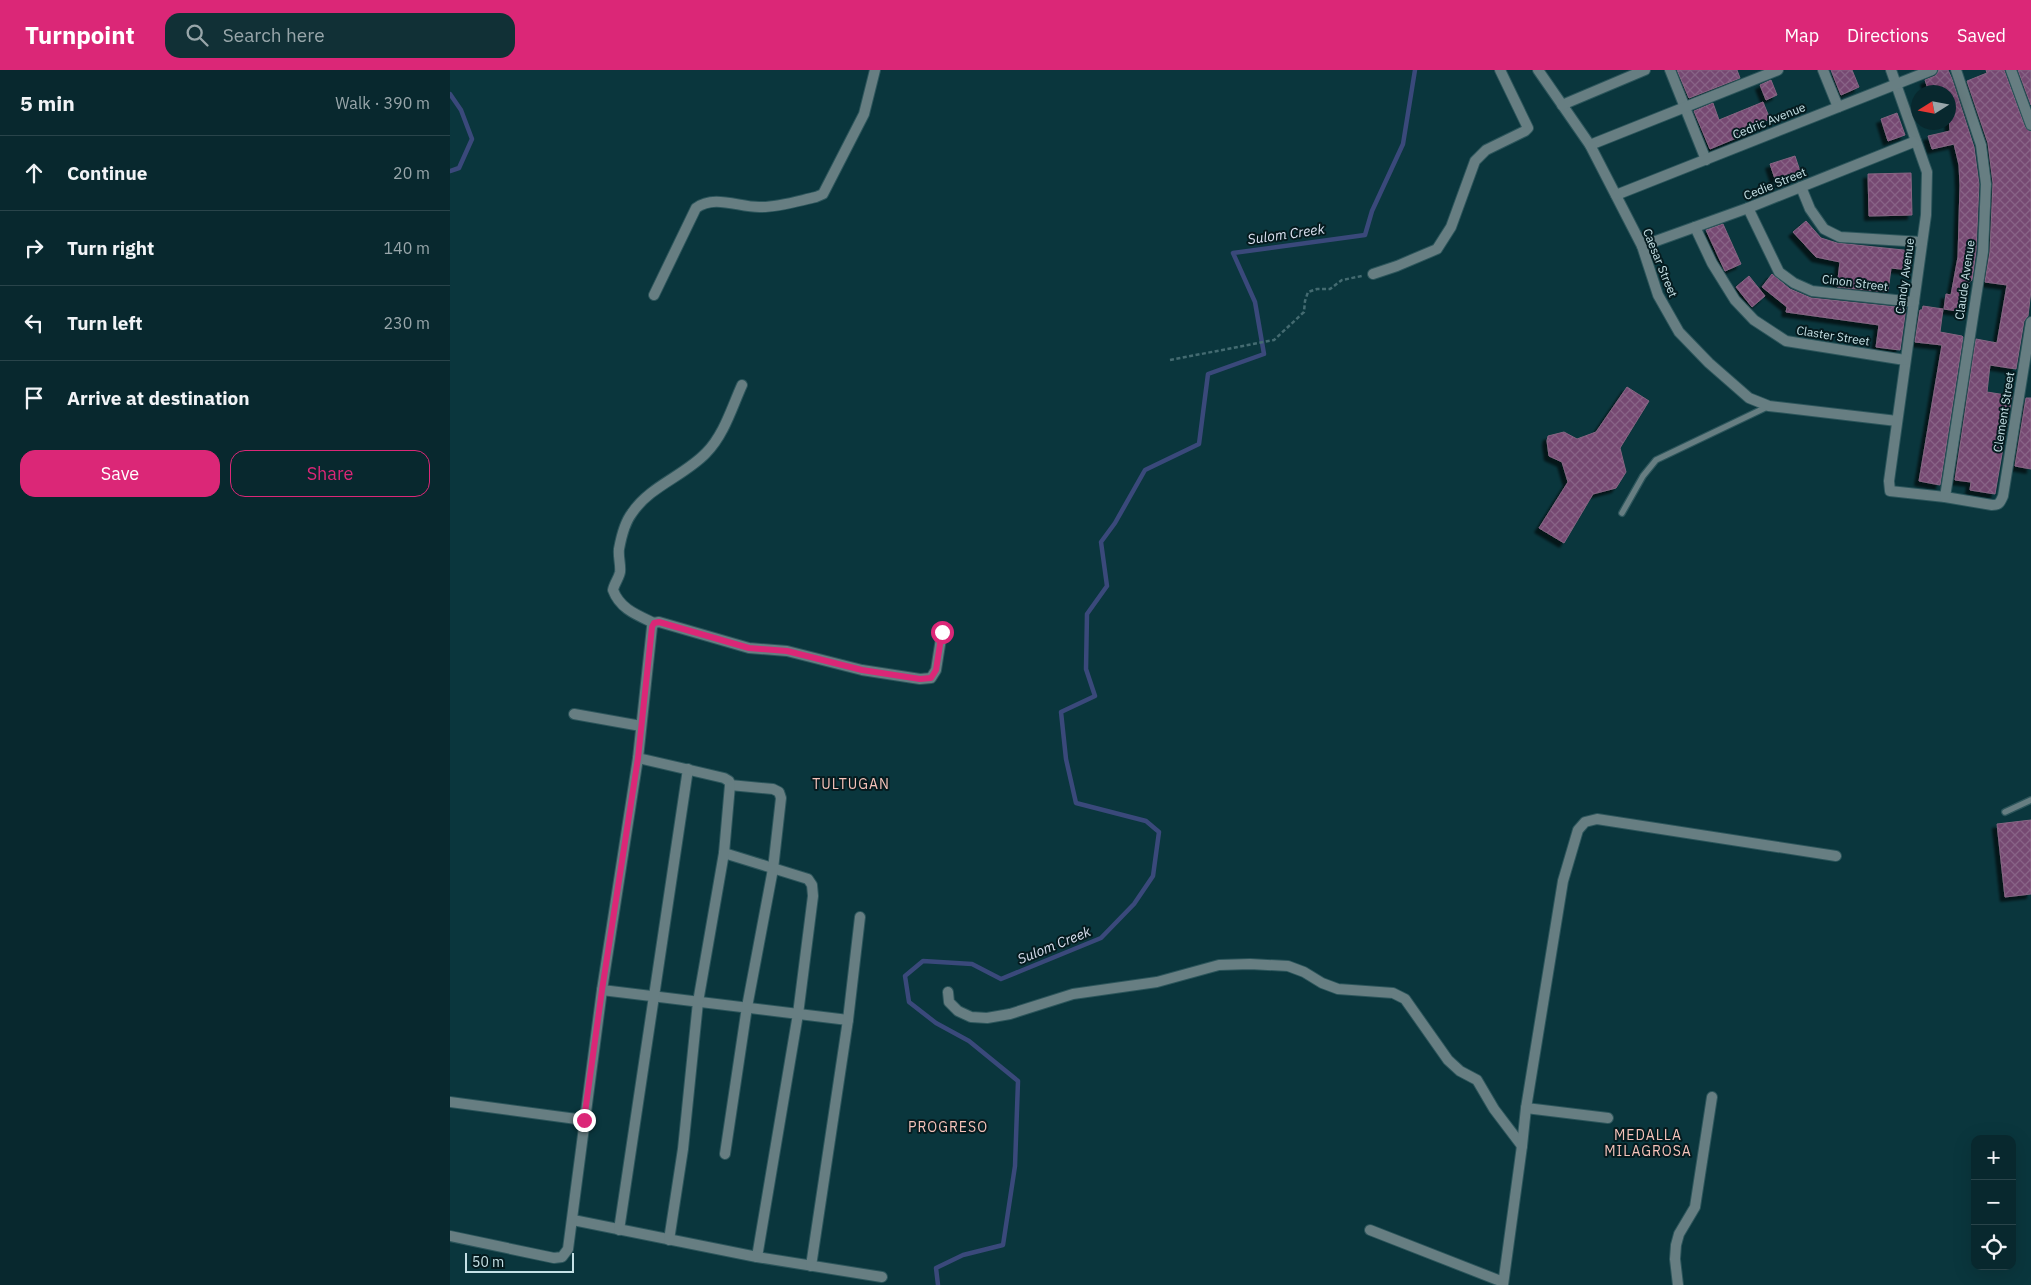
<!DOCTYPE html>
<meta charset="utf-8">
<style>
body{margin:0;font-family:"IBM Plex Sans",sans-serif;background:#113036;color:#f1f3f6}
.controls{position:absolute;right:15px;bottom:15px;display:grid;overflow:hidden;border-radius:10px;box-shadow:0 5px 20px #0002}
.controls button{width:45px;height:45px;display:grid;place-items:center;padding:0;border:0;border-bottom:1px solid #29444a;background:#08282e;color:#f1f3f6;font:25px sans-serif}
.compass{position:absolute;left:1461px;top:15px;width:45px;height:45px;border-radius:50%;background:#08282e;box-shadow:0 5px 20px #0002;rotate:259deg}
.scale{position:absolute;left:15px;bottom:12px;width:109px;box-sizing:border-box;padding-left:5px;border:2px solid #c5e0e5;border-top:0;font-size:14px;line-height:18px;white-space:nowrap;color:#c5e0e5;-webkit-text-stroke:4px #051b1f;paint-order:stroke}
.stop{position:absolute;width:15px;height:15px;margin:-11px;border:4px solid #db2777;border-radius:50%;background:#fff}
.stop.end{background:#db2777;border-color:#fff;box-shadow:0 1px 5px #0008}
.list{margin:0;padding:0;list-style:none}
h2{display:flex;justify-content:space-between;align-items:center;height:65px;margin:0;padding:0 20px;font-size:21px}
h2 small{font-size:16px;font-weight:400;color:#98a6aa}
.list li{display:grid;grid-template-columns:32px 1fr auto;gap:15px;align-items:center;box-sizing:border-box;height:75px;padding:0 20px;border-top:1px solid #29444a}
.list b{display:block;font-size:19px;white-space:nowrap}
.list em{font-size:16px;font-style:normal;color:#98a6aa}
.actions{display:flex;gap:10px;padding:15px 20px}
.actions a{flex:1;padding:11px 0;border:1px solid #db2777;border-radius:15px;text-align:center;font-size:18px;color:#db2777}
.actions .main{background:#db2777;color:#fff}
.icon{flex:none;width:28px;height:28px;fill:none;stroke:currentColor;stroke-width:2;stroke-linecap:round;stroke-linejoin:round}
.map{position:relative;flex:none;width:1581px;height:1215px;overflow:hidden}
header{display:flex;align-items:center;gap:30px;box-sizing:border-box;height:70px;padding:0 25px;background:#db2777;color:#fff}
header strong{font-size:24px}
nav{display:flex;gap:28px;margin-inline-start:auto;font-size:18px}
.search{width:350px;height:45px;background:#113036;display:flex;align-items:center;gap:12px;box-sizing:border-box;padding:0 18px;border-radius:15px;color:#98a6aa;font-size:19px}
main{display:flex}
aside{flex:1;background:#08282e}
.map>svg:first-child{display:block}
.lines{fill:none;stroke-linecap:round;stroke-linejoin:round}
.stream{stroke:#3a497b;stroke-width:4.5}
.building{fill:url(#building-cross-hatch);stroke:#866582;filter:url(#shadow)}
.lane-casing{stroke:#2c555b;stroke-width:8}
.street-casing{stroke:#2c555b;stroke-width:12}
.path{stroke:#446b71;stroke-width:2.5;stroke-dasharray:4 2.5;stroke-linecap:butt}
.lane{stroke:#677e82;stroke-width:5.5}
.street{stroke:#677e82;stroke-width:10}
.route{stroke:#db2777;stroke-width:6}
.labels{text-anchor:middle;stroke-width:4;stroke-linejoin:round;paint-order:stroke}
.street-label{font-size:12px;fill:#c5e0e5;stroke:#051b1f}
.water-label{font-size:14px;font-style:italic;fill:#dae0f0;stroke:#051b1f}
.neighbourhood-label{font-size:14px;letter-spacing:1px;fill:#f6c3ba;stroke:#051b1f}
</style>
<header>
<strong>Turnpoint</strong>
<div class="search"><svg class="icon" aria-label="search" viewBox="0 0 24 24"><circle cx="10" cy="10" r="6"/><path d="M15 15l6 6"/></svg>Search here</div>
<nav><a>Map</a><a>Directions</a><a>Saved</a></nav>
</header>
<main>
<aside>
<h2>5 min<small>Walk · 390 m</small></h2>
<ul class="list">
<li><svg class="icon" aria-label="ahead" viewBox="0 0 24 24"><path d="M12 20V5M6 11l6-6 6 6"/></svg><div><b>Continue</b></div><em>20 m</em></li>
<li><svg class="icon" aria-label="right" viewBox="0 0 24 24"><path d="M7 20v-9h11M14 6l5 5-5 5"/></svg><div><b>Turn right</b></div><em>140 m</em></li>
<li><svg class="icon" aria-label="left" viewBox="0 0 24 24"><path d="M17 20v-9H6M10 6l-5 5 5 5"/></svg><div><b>Turn left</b></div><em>230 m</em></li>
<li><svg class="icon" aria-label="arrive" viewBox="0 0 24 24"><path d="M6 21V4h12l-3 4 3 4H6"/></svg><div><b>Arrive at destination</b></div></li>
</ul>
<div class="actions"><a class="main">Save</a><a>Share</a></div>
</aside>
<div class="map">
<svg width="1581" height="1215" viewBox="0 0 1581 1215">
<defs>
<pattern id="building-cross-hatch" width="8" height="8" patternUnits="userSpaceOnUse" patternTransform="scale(1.25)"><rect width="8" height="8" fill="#764972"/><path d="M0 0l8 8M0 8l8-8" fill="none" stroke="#886386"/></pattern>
<filter id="shadow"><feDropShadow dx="-4.5" dy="4.5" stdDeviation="1" flood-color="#0009"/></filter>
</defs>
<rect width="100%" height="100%" fill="#0a363d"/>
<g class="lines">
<!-- stream -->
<g class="stream">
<path d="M0,24L11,40L22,69L9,98L0,101"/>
<path d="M488,1215L486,1198L513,1185L553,1175L565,1096L568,1011L519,971L486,953L459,932L455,906L473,891L522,894L551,909L651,868L684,834L703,806L709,762L696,751L626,733L616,689L611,642L645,626L636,599L637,544L657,516L651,472L665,453L695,400L749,374L758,304L814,284L805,232L783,183L915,165L922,141L953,74L965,0"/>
</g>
</g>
<!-- building -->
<g class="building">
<path d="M1227,0H1287L1290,8L1239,28Z"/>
<path d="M1381,0H1402L1409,17L1391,25Z"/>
<path d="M1489,0H1498L1502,9L1524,77L1529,114L1526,181L1522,210L1518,213L1514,242L1494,239L1496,224L1501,225L1508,187L1510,115L1509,95L1504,74L1482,79L1478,66L1500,61L1498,22H1479L1475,10L1485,6Z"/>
<path d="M1536,0H1554L1575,57L1581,62V220L1578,246L1574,251L1566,299L1540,295L1537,322L1562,326L1545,424L1520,420L1521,412L1505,410L1526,269L1547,273L1557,215L1535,212L1540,182L1543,113L1538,73L1517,11L1537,3Z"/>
<path d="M1568,0H1581V35Z"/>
<path d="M1321,10L1327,25L1316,30L1310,15Z"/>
<path d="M1313,32L1320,49L1306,55L1308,59L1260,79L1244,41L1263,33L1269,50Z"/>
<path d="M1447,43L1455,65L1438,71L1431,49Z"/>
<path d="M1345,86L1350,101L1325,109L1320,94Z"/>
<path d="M1461,103L1462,145L1419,146L1418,104Z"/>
<path d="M1356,151L1371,168L1387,173L1463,181L1460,200L1441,198L1438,222L1387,217L1390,192L1366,187L1343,162Z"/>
<path d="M1273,154L1291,194L1275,201L1256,160Z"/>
<path d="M1322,204L1340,219L1361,228L1456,238L1450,280L1426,277L1429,255L1336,242L1337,237L1312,217Z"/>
<path d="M1299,206L1315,226L1302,237L1286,217Z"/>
<path d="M1473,236L1493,239L1490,262L1512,266L1513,267L1490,415L1469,411L1492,275L1465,272L1470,240H1472Z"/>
<path d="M1177,317L1199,331L1170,378L1176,402L1166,418L1143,424L1114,473L1089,458L1118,412L1112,392L1099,386L1097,371L1098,366L1114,362L1127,369L1146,362Z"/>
<path d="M1576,328H1581V399L1565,396Z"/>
<path d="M1581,750V824L1555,827L1547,754Z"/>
</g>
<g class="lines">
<!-- lane casing -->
<g class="lane-casing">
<g id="lane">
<path d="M1172,443L1193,406L1206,390L1319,336"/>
<path d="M1555,742L1581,730"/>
</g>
</g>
<!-- street casing -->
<g class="street-casing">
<g id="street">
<path d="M1088,0L1140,75L1192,176L1208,225L1229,262L1259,293L1299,328L1319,336L1447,351"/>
<path d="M1220,0L1256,90"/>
<path d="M1373,0L1388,37"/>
<path d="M1441,0L1477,102L1476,145L1439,411L1440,421L1495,427L1542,435C1549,435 1550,433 1553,426L1581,252"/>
<path d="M1561,0L1581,55"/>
<path d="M1112,35L1195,0"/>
<path d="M1140,75L1328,0"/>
<path d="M1351,117L1360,139L1374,159L1390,167L1472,172"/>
<path d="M1166,125L1482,0"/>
<path d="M1298,138L1329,202L1344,213L1362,221L1464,232"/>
<path d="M1245,157L1262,193L1285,230L1304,250L1336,271L1455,290"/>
<path d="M1192,176L1298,138L1466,71"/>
<path d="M923,204L947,196L987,179L1001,157L1025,91L1036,80L1075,61L1078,58L1050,0"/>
<path d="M204,225L246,138C265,124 290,138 311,137C329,137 348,131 366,127L373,124L414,44L425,0"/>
<path d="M1495,427L1533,182L1536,114L1531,75L1506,0"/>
<path d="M204,553C187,545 170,539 163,520C164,514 169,508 170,502C171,495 168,487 169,479C171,468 175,452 182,443C200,416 234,406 256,383C274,365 282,337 292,315"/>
<path d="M124,644L191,656"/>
<path d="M188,688L202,557L204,553L209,552L299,578L337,581L412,600L470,609L481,608L486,600L492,562"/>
<path d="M274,783L358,809L362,815L363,826L348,944L307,1187"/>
<path d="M152,920L398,950"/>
<path d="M498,922L499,932L508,941L521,947L537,948L560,944L623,924L707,912L769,895L800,894L838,896L854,902L872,913L888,919L943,923L955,929L998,990L1010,1001L1027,1010L1044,1039L1072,1076"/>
<path d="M0,1032L134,1050"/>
<path d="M1076,1038L1158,1048"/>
<path d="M275,1084L297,937L323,799L331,728L329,722L323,719L280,715"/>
<path d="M123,1150L307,1187L432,1207"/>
<path d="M169,1160L238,699"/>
<path d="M920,1160L1053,1212"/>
<path d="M0,1166L104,1188L112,1187L118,1179L152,920L188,688L274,708L279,711L280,715L274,783L248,932L233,1079L219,1170"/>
<path d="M361,1196L398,950L410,847"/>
<path d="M1053,1215L1072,1076L1076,1038L1113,811L1128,760L1135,752L1147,749L1386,786"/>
<path d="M1228,1215L1225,1189L1226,1175L1229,1164L1245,1137L1262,1027"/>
</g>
</g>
<!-- path -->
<path class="path" d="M720,290L824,270L854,242L855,231L858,222L867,219H880L892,210L912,206"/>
<!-- lane -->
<use href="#lane" class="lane"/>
<!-- street -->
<use href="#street" class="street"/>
</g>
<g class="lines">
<!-- route -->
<path class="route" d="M134,1050L152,920L188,688L202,557L204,553L209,552L299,578L337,581L412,600L470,609L481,608L486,600L492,562"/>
</g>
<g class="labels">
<!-- street labels -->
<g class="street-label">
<text transform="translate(1319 51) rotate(-22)" y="4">Cedric Avenue</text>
<text transform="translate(1325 114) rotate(-22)" y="4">Cedie Street</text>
<text transform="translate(1210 193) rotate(68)" y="4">Caesar Street</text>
<text transform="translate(1455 206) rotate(-82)" y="4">Candy Avenue</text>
<text transform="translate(1515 210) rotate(-82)" y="4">Claude Avenue</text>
<text transform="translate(1405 213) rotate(7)" y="4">Cinon Street</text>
<text transform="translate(1383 266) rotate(9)" y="4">Claster Street</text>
<text transform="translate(1554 342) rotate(-81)" y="4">Clement Street</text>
</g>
<!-- water labels -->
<g class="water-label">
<text transform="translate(836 164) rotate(-8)" y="5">Sulom Creek</text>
<text transform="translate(604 875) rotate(-22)" y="5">Sulom Creek</text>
</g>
<!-- neighbourhood labels -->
<g class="neighbourhood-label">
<text x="401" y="719">TULTUGAN</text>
<text x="498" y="1062">PROGRESO</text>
<text x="1198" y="1070">MEDALLA<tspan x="1198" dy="16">MILAGROSA</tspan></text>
</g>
</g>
</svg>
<div class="controls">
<button>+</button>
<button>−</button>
<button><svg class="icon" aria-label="locate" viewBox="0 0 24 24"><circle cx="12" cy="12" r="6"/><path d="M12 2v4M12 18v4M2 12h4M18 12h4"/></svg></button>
</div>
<svg class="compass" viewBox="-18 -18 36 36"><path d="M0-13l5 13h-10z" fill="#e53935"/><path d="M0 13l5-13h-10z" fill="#98a6aa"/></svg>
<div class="scale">50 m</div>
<div class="stop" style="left:492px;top:562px"></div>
<div class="stop end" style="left:134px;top:1050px"></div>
</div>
</main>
